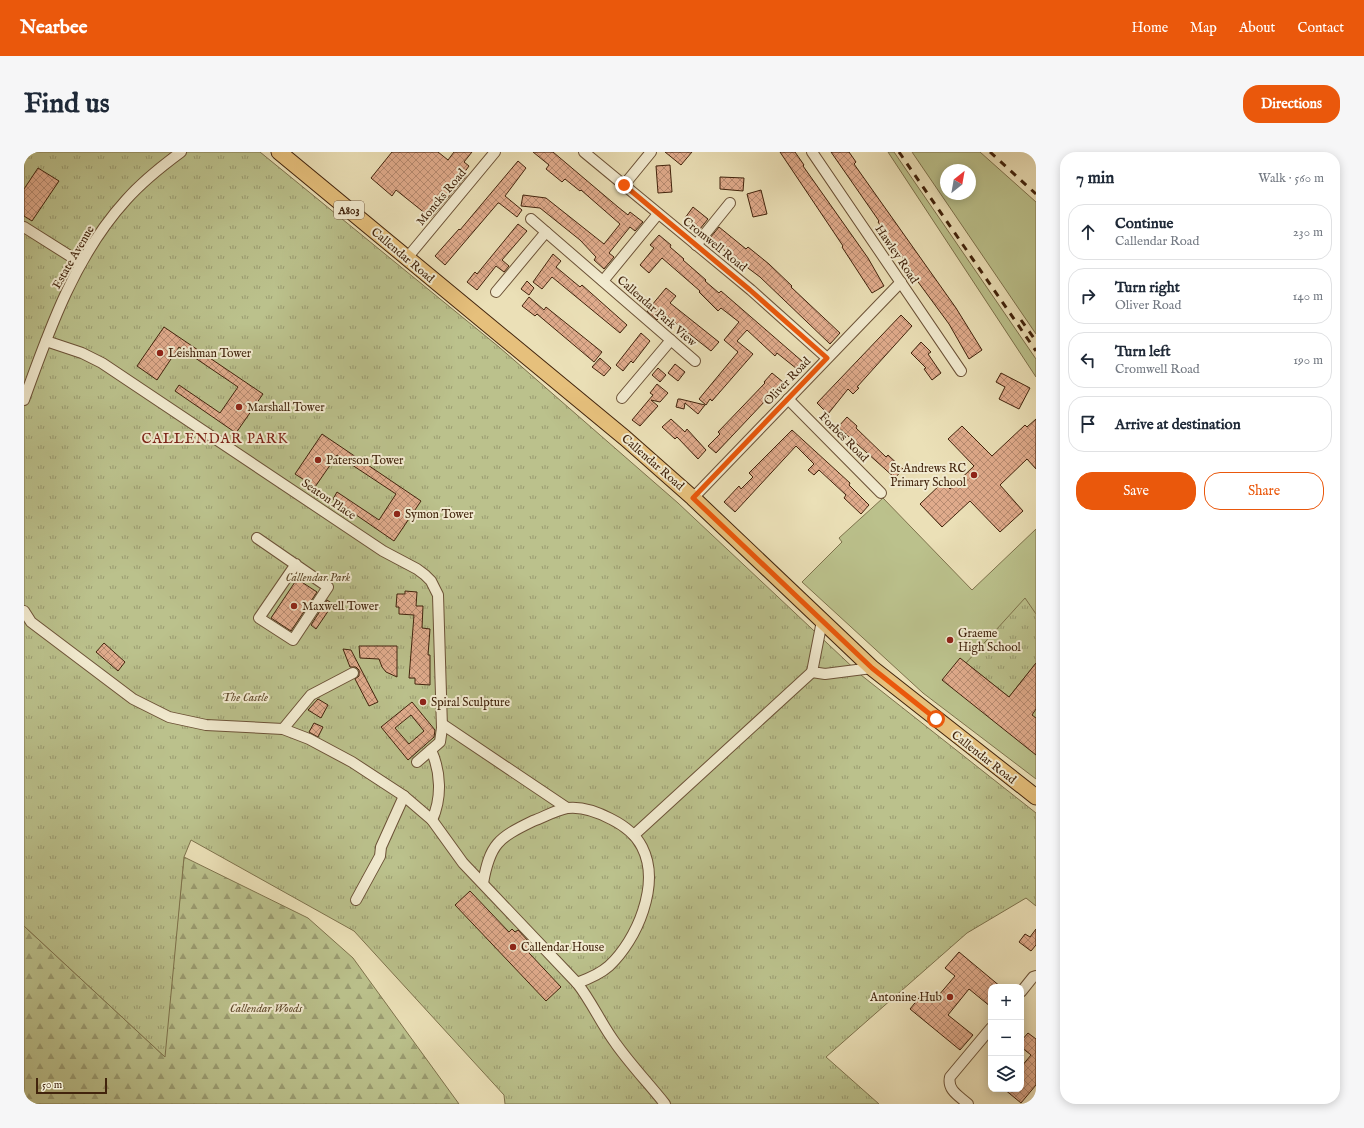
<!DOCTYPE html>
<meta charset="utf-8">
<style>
body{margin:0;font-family:"IM FELL English",serif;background:#f6f6f7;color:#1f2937}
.controls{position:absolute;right:12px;bottom:12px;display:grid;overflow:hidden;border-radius:8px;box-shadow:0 2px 10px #0003}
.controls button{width:36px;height:36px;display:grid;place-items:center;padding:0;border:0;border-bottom:1px solid #e0e1e3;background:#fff;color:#1f2937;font:20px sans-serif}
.compass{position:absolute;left:916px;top:12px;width:36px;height:36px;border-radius:50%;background:#fff;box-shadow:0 2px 10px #0003;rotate:31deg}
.scale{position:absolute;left:12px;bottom:10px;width:71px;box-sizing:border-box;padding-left:4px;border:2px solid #41230c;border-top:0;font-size:11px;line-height:14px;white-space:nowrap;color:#41230c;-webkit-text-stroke:3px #f2ebd0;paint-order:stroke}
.stop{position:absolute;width:12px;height:12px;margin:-9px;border:3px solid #ea580c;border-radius:50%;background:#fff}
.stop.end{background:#ea580c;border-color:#fff;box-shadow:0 1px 4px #0008}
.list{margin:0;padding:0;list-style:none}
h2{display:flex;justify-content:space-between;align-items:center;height:52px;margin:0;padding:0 16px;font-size:17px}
h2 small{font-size:13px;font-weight:400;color:#747a83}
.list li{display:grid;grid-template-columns:26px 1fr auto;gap:12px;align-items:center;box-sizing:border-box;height:56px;margin:0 8px 8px;padding:0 8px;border:1px solid #e0e1e3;border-radius:16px}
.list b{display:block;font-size:15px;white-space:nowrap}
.list p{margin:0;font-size:13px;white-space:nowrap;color:#747a83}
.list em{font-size:13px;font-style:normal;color:#747a83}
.actions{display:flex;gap:8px;padding:12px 16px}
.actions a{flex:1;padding:9px 0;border:1px solid #ea580c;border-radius:16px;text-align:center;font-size:14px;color:#ea580c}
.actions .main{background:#ea580c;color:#fff}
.icon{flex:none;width:22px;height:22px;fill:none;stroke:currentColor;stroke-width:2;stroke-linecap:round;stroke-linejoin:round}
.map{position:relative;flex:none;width:1012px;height:952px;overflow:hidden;border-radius:16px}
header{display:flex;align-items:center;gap:24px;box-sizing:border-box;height:56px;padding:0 20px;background:#ea580c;color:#fff}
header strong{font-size:19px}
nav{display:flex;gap:22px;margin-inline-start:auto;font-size:14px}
.intro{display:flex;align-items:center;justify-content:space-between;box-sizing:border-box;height:96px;padding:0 24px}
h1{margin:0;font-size:28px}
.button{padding:10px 18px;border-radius:16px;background:#ea580c;color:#fff;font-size:14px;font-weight:700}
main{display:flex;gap:24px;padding:0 24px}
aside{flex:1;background:#fff;border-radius:16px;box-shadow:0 2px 10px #0003}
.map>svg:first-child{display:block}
.green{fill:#bbc18c;stroke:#7e724c;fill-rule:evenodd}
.forest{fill:url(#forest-firs);stroke:#7e724c}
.park{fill:url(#park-tufts);stroke:#7e724c}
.building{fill:url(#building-cross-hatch);stroke:#41230c;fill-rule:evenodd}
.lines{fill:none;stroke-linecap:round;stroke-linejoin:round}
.street-casing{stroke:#6c5237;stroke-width:12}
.primary-casing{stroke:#41230c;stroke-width:17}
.street{stroke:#f2ebd0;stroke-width:10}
.primary{stroke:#e6c07c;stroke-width:15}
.rail{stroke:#41230c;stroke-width:3;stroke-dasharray:7 7;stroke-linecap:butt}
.route{stroke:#ea580c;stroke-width:5}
.poi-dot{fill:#8f2418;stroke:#f2ebd0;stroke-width:1.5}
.labels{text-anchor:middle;stroke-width:4;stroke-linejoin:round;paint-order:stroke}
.shield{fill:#f2ebd0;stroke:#765f47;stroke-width:1}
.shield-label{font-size:11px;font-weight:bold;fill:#41230c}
.street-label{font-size:12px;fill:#41230c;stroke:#f2ebd0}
.poi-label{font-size:12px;fill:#41230c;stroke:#f2ebd0;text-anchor:start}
.park-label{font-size:12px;font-style:italic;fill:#604a2c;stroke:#f2ebd0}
.quarter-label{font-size:14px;letter-spacing:1px;fill:#7a1f14;stroke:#f2ebd0}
</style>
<header>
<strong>Nearbee</strong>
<nav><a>Home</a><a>Map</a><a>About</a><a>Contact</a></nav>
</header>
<div class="intro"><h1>Find us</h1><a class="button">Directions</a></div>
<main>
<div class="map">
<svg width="1012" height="952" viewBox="0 0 1012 952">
<defs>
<pattern id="forest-firs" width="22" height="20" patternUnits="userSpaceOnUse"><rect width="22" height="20" fill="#bbc18c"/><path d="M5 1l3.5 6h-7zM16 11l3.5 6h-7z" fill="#9a9c71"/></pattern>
<pattern id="park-tufts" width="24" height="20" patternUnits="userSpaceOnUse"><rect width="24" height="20" fill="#bbc18c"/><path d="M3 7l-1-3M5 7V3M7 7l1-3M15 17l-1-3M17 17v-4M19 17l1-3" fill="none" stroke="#9a9c71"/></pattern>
<pattern id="building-cross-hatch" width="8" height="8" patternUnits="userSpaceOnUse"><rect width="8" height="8" fill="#e0ab8c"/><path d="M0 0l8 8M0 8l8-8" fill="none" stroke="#b78b71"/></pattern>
</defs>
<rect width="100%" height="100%" fill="#ebe0b7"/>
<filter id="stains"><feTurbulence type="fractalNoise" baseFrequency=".005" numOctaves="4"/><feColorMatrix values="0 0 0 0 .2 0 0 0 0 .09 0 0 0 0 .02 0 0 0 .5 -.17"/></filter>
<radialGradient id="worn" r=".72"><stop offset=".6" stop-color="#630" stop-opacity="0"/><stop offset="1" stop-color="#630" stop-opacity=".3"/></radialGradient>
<!-- green -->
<g class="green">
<path d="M864,0H870L1012,207V225Z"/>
<path d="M888,0H956L1012,50V182ZM922,18H946V42H922Z"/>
<path d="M859,346L948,438L1012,377V627L899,541L778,430L818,390L815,386Z"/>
</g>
<!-- forest -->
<path class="forest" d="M160,705L284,766L329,806L435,952H0V774L140,904Z"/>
<!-- park -->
<g class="park">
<path d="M0,0H236L475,195L654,351L837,523L1012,661V754L1002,746L943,781L802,905L855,952H481L480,943L330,779L167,688L160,705L141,905L0,774Z"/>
<path d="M1001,446L1012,462V511L985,545L942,511Z"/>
</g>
<!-- building -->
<g class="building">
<path d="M368,0H414L424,8L430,0H448L440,10L445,14L440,21L443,23L407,66L372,38L368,44L347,26Z"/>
<path d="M509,0H529L594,55L604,63L606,60L619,70L611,79L606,75L585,101L590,105L580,117L570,108L572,105L556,88L516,56L497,54L499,43L522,46L580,92L596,72L557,38L556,39L541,27L538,30L522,17L525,13Z"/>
<path d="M641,0H668L657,13Z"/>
<path d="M756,0H771L780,13L779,14L844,106L860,134L848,141L818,95L819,94Z"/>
<path d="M807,0H825L832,10L830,12L932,156L958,198L945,207L925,172L889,123L890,122L854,70L855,69Z"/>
<path d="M494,9L502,16L481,44L498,58L493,65L475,51H474L421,113L411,104L435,77L436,78Z"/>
<path d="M646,13L648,40L634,41L632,14Z"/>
<path d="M14,16L35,29L8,69L0,64V37Z"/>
<path d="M696,25L720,26L719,39L696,37Z"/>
<path d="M737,38L743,62L729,65L723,42Z"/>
<path d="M669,55L684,67L676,77L661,66Z"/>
<path d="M494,72L503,79L478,108L485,114L480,120L472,114L453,138L443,130L451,120L453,122Z"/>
<path d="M695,75L722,97L724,95L745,112L768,134L767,135L816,181L806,192L736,125L688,89L686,86Z"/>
<path d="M635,83L647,93L646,95L660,107L659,108L682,128L681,129L695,141L697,139L779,210L773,217L753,201L751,204L723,178L713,189L729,202L688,249L686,247L682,253L675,247L714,200L700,188L715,170L697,156L694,159L675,140L676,139L638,106L625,121L616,113L630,96L626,93Z"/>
<path d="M529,102L537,109L532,115L556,135L558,133L603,173L596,181L528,125L518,137L509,130Z"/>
<path d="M503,129L510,136L505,143L497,137Z"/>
<path d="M642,136L652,144L646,151L695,190L687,199L639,161L633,168L623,159Z"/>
<path d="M505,145L520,158L522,155L578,200L570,210L513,162L511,164L498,154Z"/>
<path d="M877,163L888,174L833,235L835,236L829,242L824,237L804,262L793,251Z"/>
<path d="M140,175L239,242L212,281L151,239L155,233L196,261L214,235L155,195L133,228L113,214Z"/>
<path d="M617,181L626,189L609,211L607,209L599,219L592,213Z"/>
<path d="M897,190L907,200L904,202L917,221L908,228L900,217L902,216L887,201Z"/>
<path d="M576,206L587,216L580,224L568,215Z"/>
<path d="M651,212L661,220L654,229L644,221Z"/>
<path d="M634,216L642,223L636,230L628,223Z"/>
<path d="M748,221L759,230L692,301L684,294L696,282L694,280L741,231L740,230Z"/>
<path d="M977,221L1006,236L995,257L975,247L981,235L972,230Z"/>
<path d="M633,232L644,241L636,250L627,248L634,254L616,274L608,268L629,243L626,241Z"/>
<path d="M654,247H656L681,253L674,262L661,251L660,257L652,255Z"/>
<path d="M823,265L833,274L832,276L862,305L864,303L879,317L871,326L814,275Z"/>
<path d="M647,267L661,280L663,277L682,298L674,307L653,285L651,287L638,275Z"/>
<path d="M1012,267V317L1003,307L976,333L999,359L976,380L946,349L918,375L896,352L919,330L926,337L950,314L924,287L938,274L968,304L1001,273L1003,275Z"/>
<path d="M768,278L826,331L825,333L845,353L837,362L820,346L822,343L795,318L790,323L784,318L790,312L772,294L711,360L700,350L715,334L717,337L729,325L725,321Z"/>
<path d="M298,282L397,349L370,389L309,347L313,340L355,368L372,342L313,303L291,335L271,322Z"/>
<path d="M273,427L293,440L267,479L247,466Z"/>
<path d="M381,439L393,440L392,454H399L398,476L406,477L404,503H406V533L391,532V526H385L390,463L375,462V455H372L373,442H381Z"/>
<path d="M303,448L309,452L292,477L287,473Z"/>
<path d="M80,491L101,510L94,519L72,500Z"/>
<path d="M335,494H373V525L362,520L358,515L355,507L336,506Z"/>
<path d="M319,497L327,498L354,550L345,554L331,527L335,524V518L332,515H326Z"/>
<path d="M936,506L985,545L1012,511V557L1008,563L1012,566V603L918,528Z"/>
<path d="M294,547L304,553L297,566L284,558Z"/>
<path d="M388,550L411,578L410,585L384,608L357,575ZM387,563L400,579L385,592L371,576Z"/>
<path d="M290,571L299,575L294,585L285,580Z"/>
<path d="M446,739L485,780L488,777L491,780L494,778L506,791L504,793L508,798L505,801L537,835L522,849L431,753Z"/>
<path d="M1012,777V793L1007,799L995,790L1001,782L1006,785Z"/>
<path d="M935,800L977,835H967V855L945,837L924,863L949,883L936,898L886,857L899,841L909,850L931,824L921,816Z"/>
<path d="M1004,881L1012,887V933L997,951L980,937H997V915L1007,903L997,895V889Z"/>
</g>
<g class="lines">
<!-- street casing -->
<g class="street-casing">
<g id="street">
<path d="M560,0L727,138L803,206"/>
<path d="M788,0L937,219"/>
<path d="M600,33L627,0"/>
<path d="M507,67L671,209"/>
<path d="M0,75L57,111"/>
<path d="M672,93L706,51"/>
<path d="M383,106L471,0"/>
<path d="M579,129L634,62"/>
<path d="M472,140L522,80"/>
<path d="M22,189L58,201L78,211L359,399L393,417L401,423L407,429L414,443L418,576L416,590L393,610"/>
<path d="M598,246L647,188"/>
<path d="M764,247L857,341"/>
<path d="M0,248C25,178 51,104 102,48C118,30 138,14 157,0"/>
<path d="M669,346L877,130"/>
<path d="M233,386L304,435L269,488L235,466L272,412"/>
<path d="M0,459L7,470L109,547L145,565L182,573L259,577L285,587L328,610L380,644L408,668L439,711L553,831C568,850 577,872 592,892C607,913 625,932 641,952"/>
<path d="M798,469L788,520L801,522L848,516"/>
<path d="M418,572L543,656"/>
<path d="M259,577L287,543L329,521"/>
<path d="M407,598C417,620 418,646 408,668"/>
<path d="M610,683L788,520"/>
<path d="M459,731C466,692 474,686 509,669C520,665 532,658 543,656C559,654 574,660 587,667C599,673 612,683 618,695C637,732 613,788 585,814C576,822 564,827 553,831"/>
<path d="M332,748L356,704L357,695L380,644"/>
<path d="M997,840L1009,825L1012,824"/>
<path d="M944,952C935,944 923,938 926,925L967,876"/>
</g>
</g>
<!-- primary casing -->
<g class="primary-casing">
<path id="primary" d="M255,0L601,286L669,346L848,516L1012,645"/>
</g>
<!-- street -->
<use href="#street" class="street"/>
<!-- primary -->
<use href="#primary" class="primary"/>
<!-- rail -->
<g class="rail">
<path d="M875,0L1012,199"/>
<path d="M966,0L1012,42"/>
<path d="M997,168L1012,189"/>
</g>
</g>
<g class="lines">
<!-- route -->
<path class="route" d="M600,33L726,138L803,206L669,346L848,516L912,567"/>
</g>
<!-- markers -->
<g class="poi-dot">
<circle cx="136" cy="201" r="4"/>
<circle cx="215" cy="255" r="4"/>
<circle cx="294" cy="308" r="4"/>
<circle cx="950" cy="323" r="4"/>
<circle cx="373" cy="362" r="4"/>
<circle cx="270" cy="454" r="4"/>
<circle cx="926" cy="488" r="4"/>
<circle cx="399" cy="550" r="4"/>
<circle cx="489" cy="795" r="4"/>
<circle cx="926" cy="845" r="4"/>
</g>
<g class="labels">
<!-- shield labels -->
<rect class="shield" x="310" y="49" width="30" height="18" rx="3"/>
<g class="shield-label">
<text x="325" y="62">A803</text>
</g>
<!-- street labels -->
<g class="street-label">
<text transform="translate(417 45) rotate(-50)" y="4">Moncks Road</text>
<text transform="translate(691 92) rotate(39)" y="4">Cromwell Road</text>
<text transform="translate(873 102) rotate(56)" y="4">Hawley Road</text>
<text transform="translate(379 103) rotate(40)" y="4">Callendar Road</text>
<text transform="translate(49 105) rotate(-60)" y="4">Estate Avenue</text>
<text transform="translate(633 159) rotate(41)" y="4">Callendar Park View</text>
<text transform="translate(763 229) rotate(-46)" y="4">Oliver Road</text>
<text transform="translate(820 285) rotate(45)" y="4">Forbes Road</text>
<text transform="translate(629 310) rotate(41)" y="4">Callendar Road</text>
<text transform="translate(305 347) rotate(34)" y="4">Seaton Place</text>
<text transform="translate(960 605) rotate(38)" y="4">Callendar Road</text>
</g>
<!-- poi labels -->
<g class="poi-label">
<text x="144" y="205">Leishman Tower</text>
<text x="223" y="259">Marshall Tower</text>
<text x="302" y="312">Paterson Tower</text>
<text x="942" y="320" text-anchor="end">St Andrews RC<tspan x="942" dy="14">Primary School</tspan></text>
<text x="381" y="366">Symon Tower</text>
<text x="278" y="458">Maxwell Tower</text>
<text x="934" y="485">Graeme<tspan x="934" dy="14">High School</tspan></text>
<text x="407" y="554">Spiral Sculpture</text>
<text x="497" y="799">Callendar House</text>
<text x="918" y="849" text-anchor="end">Antonine Hub</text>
</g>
<!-- park labels -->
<g class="park-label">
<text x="294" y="429">Callendar Park</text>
<text x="221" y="549">The Castle</text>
<text x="242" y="860">Callendar Woods</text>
</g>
<!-- quarter labels -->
<g class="quarter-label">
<text x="191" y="291">CALLENDAR PARK</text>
</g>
</g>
<rect width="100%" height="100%" filter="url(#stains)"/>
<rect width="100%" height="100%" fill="url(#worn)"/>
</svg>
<div class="controls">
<button>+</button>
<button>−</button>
<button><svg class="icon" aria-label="layers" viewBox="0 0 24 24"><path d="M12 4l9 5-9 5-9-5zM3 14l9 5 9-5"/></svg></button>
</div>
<svg class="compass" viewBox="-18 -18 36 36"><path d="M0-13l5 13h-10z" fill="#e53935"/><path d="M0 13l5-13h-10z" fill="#747a83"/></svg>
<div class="scale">50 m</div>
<div class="stop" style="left:912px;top:567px"></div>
<div class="stop end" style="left:600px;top:33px"></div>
</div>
<aside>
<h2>7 min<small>Walk · 560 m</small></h2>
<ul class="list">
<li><svg class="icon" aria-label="ahead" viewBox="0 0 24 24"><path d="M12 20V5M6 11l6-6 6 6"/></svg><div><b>Continue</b><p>Callendar Road</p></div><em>230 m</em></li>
<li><svg class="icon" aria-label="right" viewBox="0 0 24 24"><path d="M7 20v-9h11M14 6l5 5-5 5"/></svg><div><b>Turn right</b><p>Oliver Road</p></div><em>140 m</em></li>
<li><svg class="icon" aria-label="left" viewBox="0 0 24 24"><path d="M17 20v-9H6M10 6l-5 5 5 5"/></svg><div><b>Turn left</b><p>Cromwell Road</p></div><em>190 m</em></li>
<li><svg class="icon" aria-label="arrive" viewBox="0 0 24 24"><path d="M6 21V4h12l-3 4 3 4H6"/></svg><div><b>Arrive at destination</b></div></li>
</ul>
<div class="actions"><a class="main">Save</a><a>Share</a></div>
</aside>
</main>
